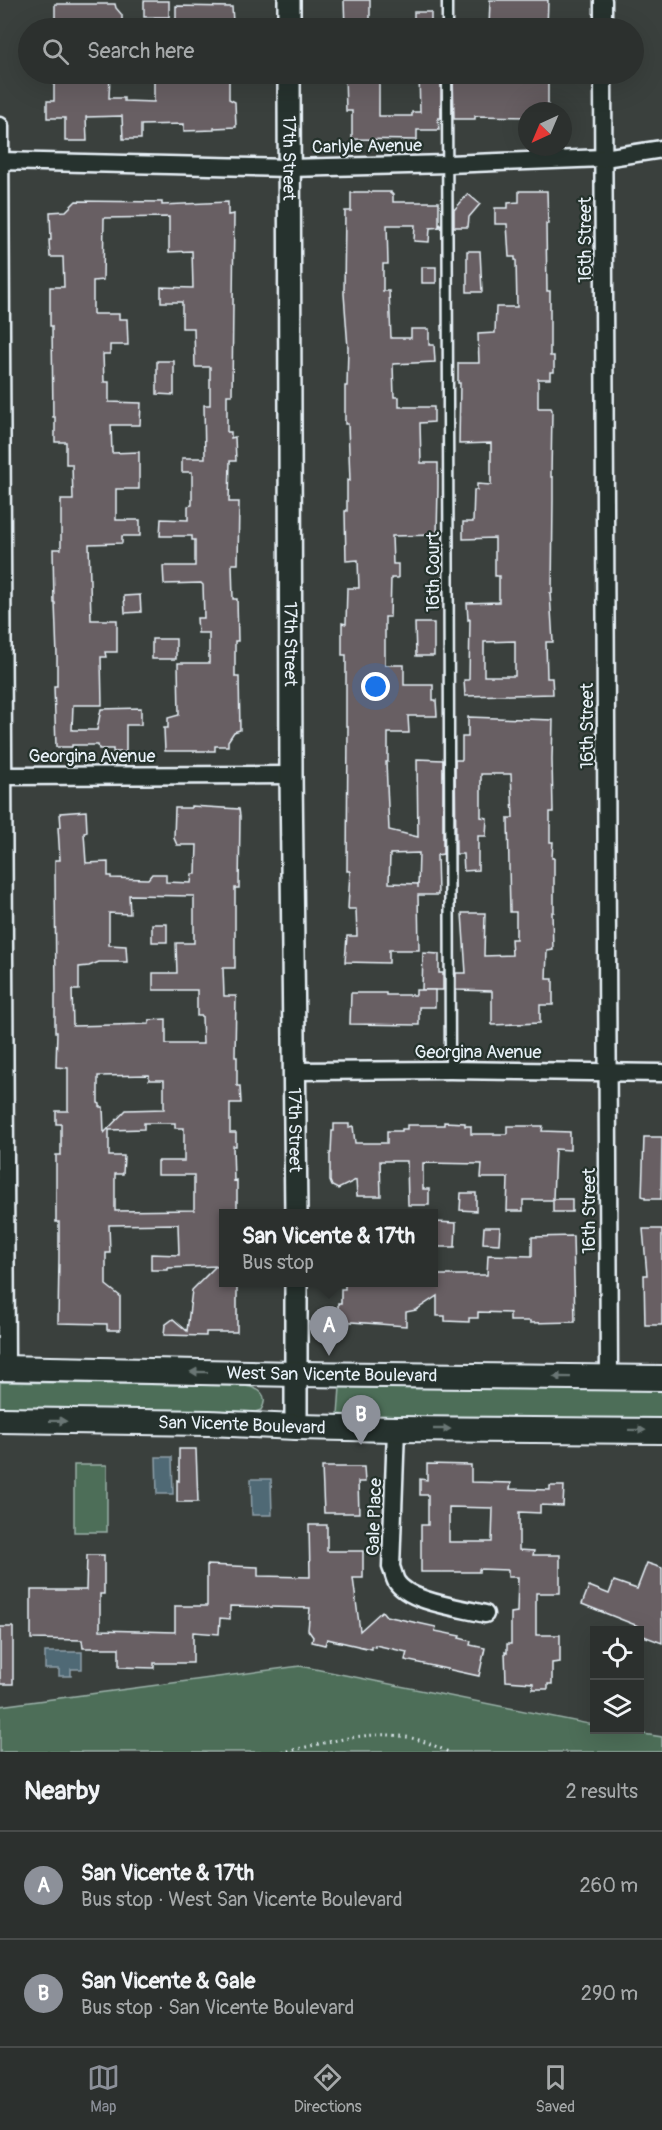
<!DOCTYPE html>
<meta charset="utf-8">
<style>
body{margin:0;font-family:Pangolin,sans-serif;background:#343836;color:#f1f3f6}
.controls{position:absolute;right:18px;bottom:18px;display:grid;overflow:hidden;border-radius:0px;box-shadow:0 6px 24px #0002}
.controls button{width:54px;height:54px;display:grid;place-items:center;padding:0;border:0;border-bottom:2px solid #484b4a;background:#2c302e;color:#f1f3f6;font:30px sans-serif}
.compass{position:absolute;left:518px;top:102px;width:54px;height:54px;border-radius:50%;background:#2c302e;box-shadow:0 6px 24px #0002;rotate:224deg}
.you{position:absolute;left:376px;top:687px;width:21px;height:21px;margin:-15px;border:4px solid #fff;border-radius:50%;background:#1a73e8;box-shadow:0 0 0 9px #1a73e833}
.badge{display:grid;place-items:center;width:39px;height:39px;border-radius:50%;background:#8c9099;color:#fff;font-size:20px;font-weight:700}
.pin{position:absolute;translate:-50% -50px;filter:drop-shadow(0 2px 3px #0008)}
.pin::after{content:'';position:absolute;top:32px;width:21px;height:18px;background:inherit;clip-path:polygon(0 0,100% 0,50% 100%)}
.popup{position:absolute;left:219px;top:1209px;width:219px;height:78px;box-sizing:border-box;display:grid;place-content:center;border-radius:0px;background:#2c302e;filter:drop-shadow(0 2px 4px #0005);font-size:20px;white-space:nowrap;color:#a6a9aa}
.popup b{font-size:22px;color:#f1f3f6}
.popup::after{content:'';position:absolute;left:50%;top:100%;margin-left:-12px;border:12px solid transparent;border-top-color:#2c302e}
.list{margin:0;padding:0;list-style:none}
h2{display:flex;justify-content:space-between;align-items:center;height:78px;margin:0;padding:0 24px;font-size:26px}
h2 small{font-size:20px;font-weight:400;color:#a6a9aa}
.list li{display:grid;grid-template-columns:39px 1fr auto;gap:18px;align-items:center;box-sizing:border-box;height:108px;padding:0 24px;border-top:2px solid #484b4a}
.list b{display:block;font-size:22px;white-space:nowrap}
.list p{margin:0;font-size:20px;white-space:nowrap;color:#a6a9aa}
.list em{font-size:20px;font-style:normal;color:#a6a9aa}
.icon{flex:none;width:33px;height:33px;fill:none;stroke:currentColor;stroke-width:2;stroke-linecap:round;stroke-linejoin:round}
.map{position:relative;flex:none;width:662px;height:1752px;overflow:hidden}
.search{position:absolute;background:#2c302e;box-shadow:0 6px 24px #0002;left:18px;right:18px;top:18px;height:66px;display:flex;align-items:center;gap:15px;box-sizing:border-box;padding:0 21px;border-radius:33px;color:#a6a9aa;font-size:22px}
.sheet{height:294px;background:#2c302e}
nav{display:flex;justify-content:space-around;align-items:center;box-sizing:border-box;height:84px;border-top:2px solid #484b4a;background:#2c302e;font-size:16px;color:#a6a9aa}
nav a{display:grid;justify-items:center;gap:3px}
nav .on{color:#8c9099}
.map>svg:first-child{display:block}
.green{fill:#4d6e59;stroke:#9ab0a8;stroke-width:1.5}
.water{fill:#506975;stroke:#8d9fa9;stroke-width:1.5}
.building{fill:#675e63;stroke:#e8f1f8;stroke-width:1.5;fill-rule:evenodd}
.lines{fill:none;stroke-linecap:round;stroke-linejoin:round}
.service-casing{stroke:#e8f1f8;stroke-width:13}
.minor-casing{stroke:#e8f1f8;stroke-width:21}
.tertiary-casing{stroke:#e8f1f8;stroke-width:26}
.secondary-casing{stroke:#e8f1f8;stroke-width:28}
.path{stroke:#e8f1f8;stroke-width:3;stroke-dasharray:1.5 4.5;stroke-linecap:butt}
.service{stroke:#26332d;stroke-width:8}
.minor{stroke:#26332d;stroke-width:16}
.tertiary{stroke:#26332d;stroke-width:21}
.secondary{stroke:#26332d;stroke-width:24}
.oneway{fill:#6a7674}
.labels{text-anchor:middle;stroke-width:4.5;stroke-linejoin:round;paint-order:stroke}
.street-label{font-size:18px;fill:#e8f1f8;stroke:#26332d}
</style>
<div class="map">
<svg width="662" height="1752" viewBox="0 0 662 1752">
<rect width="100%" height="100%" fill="#3a403d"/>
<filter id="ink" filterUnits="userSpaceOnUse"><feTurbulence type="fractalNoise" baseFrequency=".0167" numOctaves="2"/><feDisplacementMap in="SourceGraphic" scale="12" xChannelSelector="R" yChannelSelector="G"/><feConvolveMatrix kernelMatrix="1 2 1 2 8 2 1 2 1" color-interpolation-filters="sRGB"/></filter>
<g filter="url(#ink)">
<!-- green -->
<g class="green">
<path d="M0,1382L245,1386C259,1388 270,1395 261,1410L250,1414L0,1411Z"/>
<path d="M343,1386L662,1390V1420L342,1416L338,1415L340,1387Z"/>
<rect x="74" y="1465" width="33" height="67"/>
<path d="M300,1666L594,1725V1730H618L662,1737V1752H0V1706Z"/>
</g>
<!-- water -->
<g class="water">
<path d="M156,1457H172L173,1494H157Z"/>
<path d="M251,1479H271L272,1515H252Z"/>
<path d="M45,1652H82V1669H71V1676H59V1669H45Z"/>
</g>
<!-- building -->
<g class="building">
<path d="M344,0H370V28H345Z"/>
<path d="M490,0H548L547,28H489Z"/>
<rect x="144" y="1" width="25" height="16"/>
<path d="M55,4H115L116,8L122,15V28H55Z"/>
<path d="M176,6L232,7L233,22H229V28H176Z"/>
<rect x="414" y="12" width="17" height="16"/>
<path d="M54,74H110L109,98H124V101L154,102V79L177,80V74H229V99L235,102L236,127L214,128V130L184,131V124L141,125V139H123L122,116L86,117L87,141H65V118H47V101H54Z"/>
<path d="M345,74H379V116H412V112H420L419,74H441V118H438L439,130H417V140L352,139V111H346Z"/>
<path d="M453,74H545V76H548V111H527V117L475,116V119H454Z"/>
<path d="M519,191H547L548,224H546L547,291H550V356H554V372H550V379H538V408H551L552,410L551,477H553V500L552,593H550L553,642H546L547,678H552L553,694L465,696L464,680H469L470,619L468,620L467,603L499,602V576H495V538L463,539V522H473L474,490H477V484L491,485V443L459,444L460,383H458V363H479L478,334L495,333L496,307H517L516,260H515V257H509L507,224H495V208H508V203L519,202ZM515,641V676H484V642Z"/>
<path d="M354,192H391V194H393V202H439V226L441,224V227L430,228L429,242L414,241L415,225H387L388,264H383V291H389L391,338H411V329H429V345H434L435,362L393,364L394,397H399V407H434V422L420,423L421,463H438V487L437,535L392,536L393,564H398V578H391L390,617H385V665H404V685H433V700H436L437,716H408L409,733H388V762H386L389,830L418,837L417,759L443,760V854L437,855L438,895H418L419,950H389V963L345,962L347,936H357L356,909H348L350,871H347L348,726H346V655H342V623L346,624L347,588H359L358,560L346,561L345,511H347V480L350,481L348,424H345V386H347L348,348L344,294L345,211H351V193H354ZM419,853L418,888V884L389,883L390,854Z"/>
<path d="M468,194L480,204L469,217L468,227H454V210Z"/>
<path d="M76,201L162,202V205L228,202V215L234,214L232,395H227V432H231V438L235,437L236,461H230L229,502H239L238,564H232L233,599H237L238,641H235V677H239L240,730L234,732L228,741V746H215V751H165L164,728H168V718L179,715L178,663H209V633H198L197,618H204L203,585L201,583L164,584L163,566H195V540H192V536H160L161,519L188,520V506L192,505V472H182V458H205L204,405H210V367H195L194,328H182V302H161V287L193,288L192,251L169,252V217L104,218L103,280L93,281V314H119V319H127L128,345H110V354H103L104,382H109V402L141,403L140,425H111L112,453L139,452V489H116V520H140V536H122V543L89,544L91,620H117V652H105L106,657H101L102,705H73L72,730H97L101,709L141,708V725H126V752H113V749H99L98,745H72V747H56L54,686H57V656L55,603H54L53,549H61V500H73L72,464H66V442H55V417H53L52,326H50V287H64L63,257H50L49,240H51L50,212L66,211Z"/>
<path d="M467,251H480L482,292H467Z"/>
<rect x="422" y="267" width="14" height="16"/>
<path d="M157,361H174V395L157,394Z"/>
<path d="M140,595L141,612L125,613L124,596Z"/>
<path d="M415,623H434V656H416Z"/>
<rect x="152" y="639" width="24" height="20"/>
<path d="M468,717L553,720L552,759L553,812H550V842H553L552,858H554V912H552L553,950L547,951L546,979H553V1005H540V1023L492,1025V991L456,990V973H466L462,913H485L484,956L512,955L511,939H516V912H510L508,818H513L511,774H481V817L487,818L486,836H478V870L464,871L463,854H456L455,760H462V737H468Z"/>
<path d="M191,806L239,809L240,816L239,888H235V968H223L224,996H236L235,1057H237V1086H240L241,1103H230V1133H236V1146H233L234,1181L237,1180V1209H224V1282H237V1332H206V1336L164,1335L165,1325L173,1319L187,1331L192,1290L216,1266L168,1268V1270H151V1254L179,1255L178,1224L109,1225L110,1253H106V1285L120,1296V1330H107V1324L58,1323L59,1258V1222H56V1155H61V1124H56V1111H68V1068L56,1067L57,1032H55V994H56L55,870V860H60L58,827H61L60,813L86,811L87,832L84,833L86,863L108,862V876H111V878L148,879L152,874H166V882L191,883L192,874H196L197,845H177L174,838L175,808H191ZM129,895L194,896V943H176L177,973H153V990H197V1016H202L203,1044H166V1019L149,1020V1024L73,1026L72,990H79V967L89,966L99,962H127L126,946L109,945V913L130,914ZM149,1075V1080H164V1109L126,1110L104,1133L103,1107H100V1104L98,1103V1076ZM144,1123H175V1128H184V1161H158V1175H194V1210L115,1211V1174H123L124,1156H109V1130L144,1129Z"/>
<rect x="152" y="924" width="15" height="18"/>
<path d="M423,953L439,954V973H443V990H422Z"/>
<path d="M416,990H435V1007H419V1025L350,1024L351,993H386V995H416Z"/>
<path d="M444,1122L465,1123V1126H471V1134H507V1126H543L542,1131L570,1132V1150L555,1149L553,1199H572V1212H553V1200H523V1211H507L508,1178H481L482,1164L423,1163V1189H429V1205H408L407,1161H380L381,1196H357L356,1180L338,1189L332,1186L330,1181V1153H331L332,1131H334V1124H349V1127L353,1126L355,1143H387V1131H402V1129H407V1125H444Z"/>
<path d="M644,1137H662L661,1199H645V1197L642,1196Z"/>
<path d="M461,1193H476V1211L460,1210Z"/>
<path d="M435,1222L456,1223L455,1247H434Z"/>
<path d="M484,1227H500L499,1244L483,1243Z"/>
<path d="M643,1229H662V1325H645L644,1275H647Z"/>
<path d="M573,1236L575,1322L530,1323V1321H510V1313L478,1312V1318H469V1322L445,1321V1316H437V1296L416,1310L406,1312V1326L338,1321V1303H341V1289H345V1282H438V1275H487L488,1255L532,1256V1237Z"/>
<path d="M179,1449H196L198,1502H177V1480L179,1481Z"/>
<path d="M427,1464L471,1465V1482L511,1483L510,1489L550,1490V1486H564L563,1506L540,1505V1513L519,1512V1550L534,1551L533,1555H560V1593H536V1635H560V1662L552,1663V1684H548V1689H533V1683L506,1681L505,1652L507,1653V1644H511V1613L517,1612L518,1577H508V1570L479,1569V1572H421V1525H428V1495H420V1479L427,1480ZM449,1507L493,1508L492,1542H449Z"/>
<path d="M322,1467H364L365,1482H358L359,1513H324Z"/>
<path d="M309,1525H327V1551H363V1578H353L360,1631L382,1611L386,1616L436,1627L435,1631L460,1636L459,1638L471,1641L470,1645L485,1648L479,1676L405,1660L407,1652L375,1645V1647L371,1646V1649L327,1639L325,1645L312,1642L313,1637L308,1630L310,1608L230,1606V1619L220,1618L219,1634L193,1632V1663H154V1668L119,1667V1648H83L82,1640L31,1639V1590H86L87,1555H104V1594H100V1630L175,1632V1606H207V1565L258,1567V1576L310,1577Z"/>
<path d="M647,1563L662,1568V1643L641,1635L643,1628L582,1604L589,1586L609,1594L614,1581L637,1589Z"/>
<rect x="0" y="1627" width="13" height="57"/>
</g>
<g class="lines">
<!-- service casing -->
<g class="service-casing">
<g id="service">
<path d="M447,0V28"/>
<path d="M447,74L450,1070"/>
</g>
</g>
<!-- minor casing -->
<g class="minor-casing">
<g id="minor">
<path d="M603,0V28"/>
<path d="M603,74L609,1377"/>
<path d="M0,126L6,1368"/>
<path d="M0,161L289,168L448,164L604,158L662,149"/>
<path d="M0,776L291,775"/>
<path d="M295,1071L450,1070L662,1073"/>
<path d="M396,1429L391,1567C393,1571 394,1577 396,1581C408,1602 462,1608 485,1614"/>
</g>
</g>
<!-- tertiary casing -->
<g class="tertiary-casing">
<g id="tertiary">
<path d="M289,0V28"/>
<path id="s1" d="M289,74L291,775L296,1214"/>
<path d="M296,1282V1427"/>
</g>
</g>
<!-- secondary casing -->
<g class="secondary-casing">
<g id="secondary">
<path id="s2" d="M0,1368L296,1374L662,1378"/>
<path id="s3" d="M0,1420L209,1423L296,1427L396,1429L662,1431"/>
</g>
</g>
<!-- path -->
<path class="path" d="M282,1752C327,1744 373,1726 419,1740C429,1743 439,1748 449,1752"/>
<!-- service -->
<use href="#service" class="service"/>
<!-- minor -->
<use href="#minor" class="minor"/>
<!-- tertiary -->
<use href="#tertiary" class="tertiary"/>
<!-- secondary -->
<use href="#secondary" class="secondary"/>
</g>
<!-- one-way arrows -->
<defs><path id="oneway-solid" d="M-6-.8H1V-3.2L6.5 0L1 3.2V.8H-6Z" transform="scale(1.5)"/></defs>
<g class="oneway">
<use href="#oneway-solid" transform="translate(199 1372) rotate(-179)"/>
<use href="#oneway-solid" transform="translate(562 1377) rotate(-179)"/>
<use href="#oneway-solid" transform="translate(58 1421) rotate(1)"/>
<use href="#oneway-solid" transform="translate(442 1429)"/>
<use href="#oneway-solid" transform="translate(637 1430) rotate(1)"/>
</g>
</g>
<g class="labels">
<!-- street labels -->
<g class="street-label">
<text transform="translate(367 146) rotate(-1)" y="6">Carlyle Avenue</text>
<text dy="6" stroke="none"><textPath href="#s1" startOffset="84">17th Street</textPath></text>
<text transform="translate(585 240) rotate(-90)" y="6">16th Street</text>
<text transform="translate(433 572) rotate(-90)" y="6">16th Court</text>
<text dy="6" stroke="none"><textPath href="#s1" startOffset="570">17th Street</textPath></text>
<text transform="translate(587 726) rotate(-90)" y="6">16th Street</text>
<text x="92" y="762">Georgina Avenue</text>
<text x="478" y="1058">Georgina Avenue</text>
<text dy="6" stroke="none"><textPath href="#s1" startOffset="1056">17th Street</textPath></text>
<text transform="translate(589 1211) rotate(-90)" y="6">16th Street</text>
<text dy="6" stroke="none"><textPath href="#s2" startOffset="332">West San Vicente Boulevard</textPath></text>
<text dy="6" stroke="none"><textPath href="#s3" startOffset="242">San Vicente Boulevard</textPath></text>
<text transform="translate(374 1517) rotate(-88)" y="6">Gale Place</text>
</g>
</g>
</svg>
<div class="controls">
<button><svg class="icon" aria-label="locate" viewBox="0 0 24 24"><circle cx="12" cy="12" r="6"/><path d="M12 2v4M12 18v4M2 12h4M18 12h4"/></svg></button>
<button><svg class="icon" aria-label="layers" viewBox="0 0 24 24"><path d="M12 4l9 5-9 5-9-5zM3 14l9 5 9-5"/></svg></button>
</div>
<svg class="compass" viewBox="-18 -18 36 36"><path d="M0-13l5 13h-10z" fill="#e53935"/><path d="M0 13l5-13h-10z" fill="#a6a9aa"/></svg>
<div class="you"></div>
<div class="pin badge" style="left:329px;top:1356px">A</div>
<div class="popup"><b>San Vicente &amp; 17th</b>Bus stop</div>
<div class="pin badge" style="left:361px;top:1445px">B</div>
<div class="search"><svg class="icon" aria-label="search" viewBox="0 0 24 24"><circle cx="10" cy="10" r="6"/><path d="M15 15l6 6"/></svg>Search here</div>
</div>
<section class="sheet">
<h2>Nearby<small>2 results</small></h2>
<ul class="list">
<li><span class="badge">A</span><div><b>San Vicente &amp; 17th</b><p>Bus stop · West San Vicente Boulevard</p></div><em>260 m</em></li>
<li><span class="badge">B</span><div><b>San Vicente &amp; Gale</b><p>Bus stop · San Vicente Boulevard</p></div><em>290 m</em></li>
</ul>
</section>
<nav>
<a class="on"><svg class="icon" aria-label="map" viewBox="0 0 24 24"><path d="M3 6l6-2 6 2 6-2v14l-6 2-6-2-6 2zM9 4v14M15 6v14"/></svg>Map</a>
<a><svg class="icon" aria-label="directions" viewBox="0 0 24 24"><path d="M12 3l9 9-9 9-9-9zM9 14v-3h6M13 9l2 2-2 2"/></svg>Directions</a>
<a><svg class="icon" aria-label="saved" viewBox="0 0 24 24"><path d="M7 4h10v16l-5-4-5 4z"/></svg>Saved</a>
</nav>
